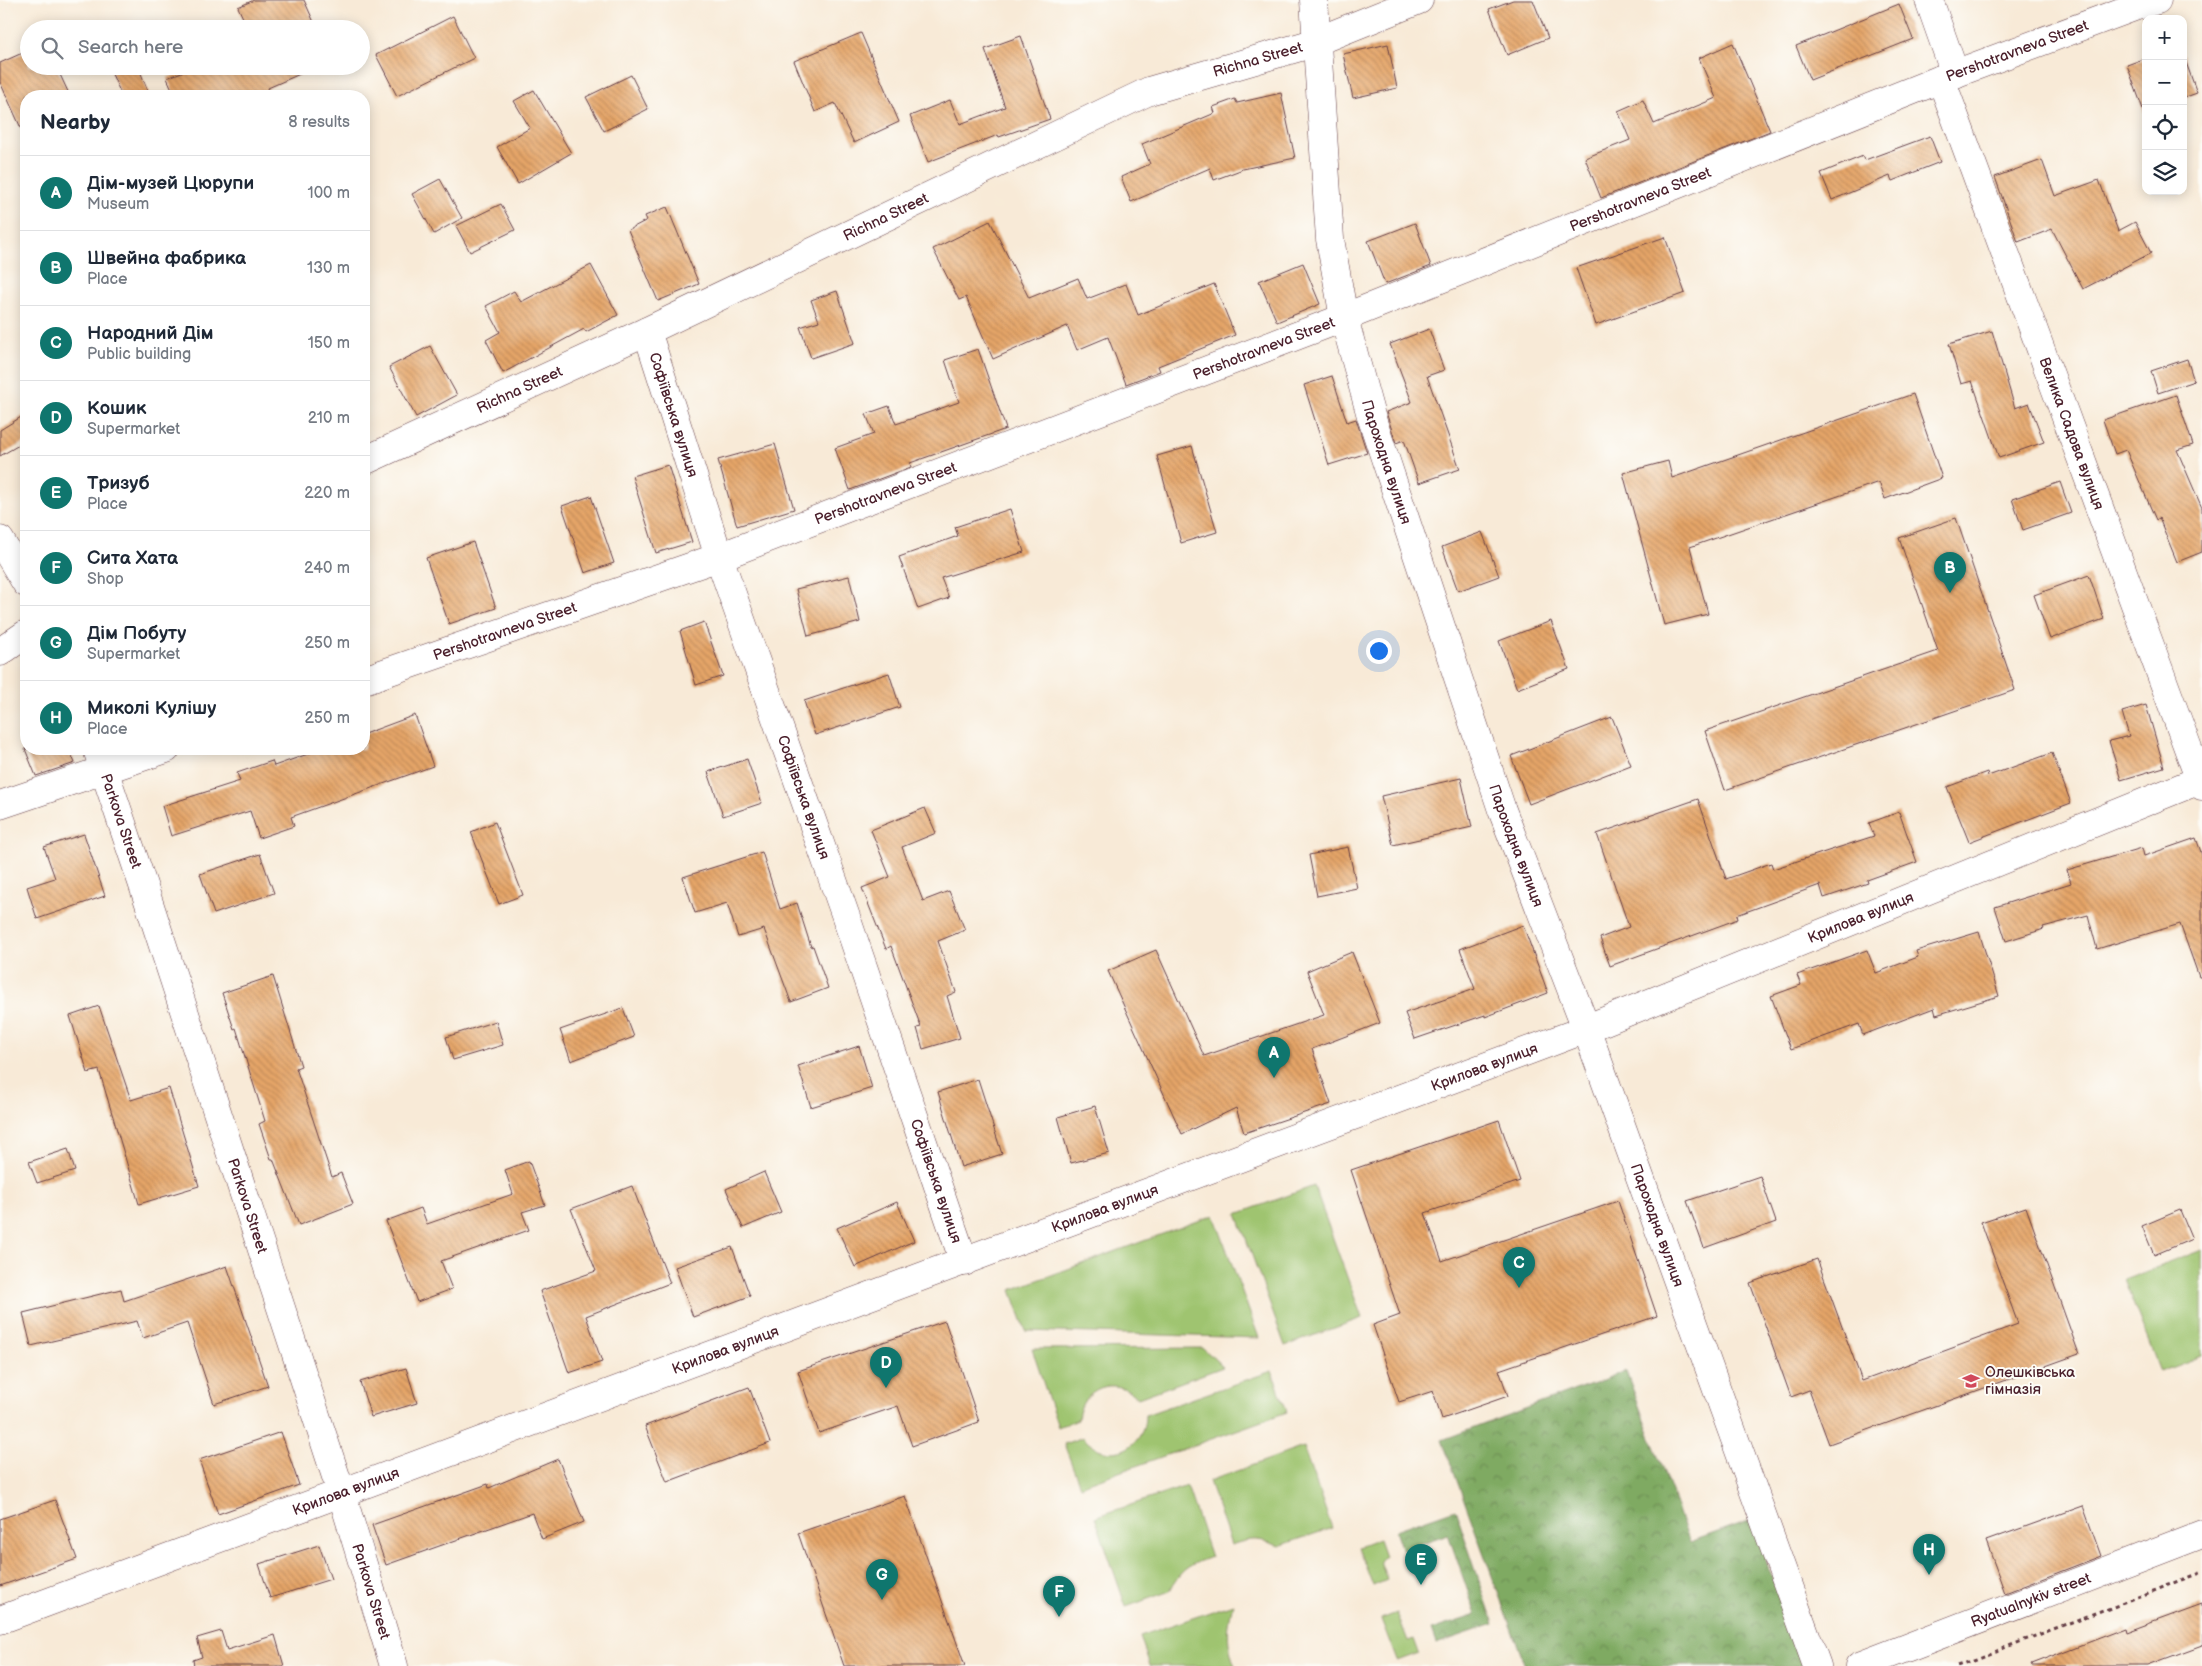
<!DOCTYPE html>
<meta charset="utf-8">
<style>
body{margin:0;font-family:"Balsamiq Sans",sans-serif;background:#f6f6f7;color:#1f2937}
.controls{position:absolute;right:15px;top:15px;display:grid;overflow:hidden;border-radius:10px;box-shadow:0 2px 12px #0003}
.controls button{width:45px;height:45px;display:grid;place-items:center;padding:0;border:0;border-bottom:1px solid #e0e1e3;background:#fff;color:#1f2937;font:25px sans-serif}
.you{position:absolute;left:1378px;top:650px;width:18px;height:18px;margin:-12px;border:4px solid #fff;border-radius:50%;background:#1a73e8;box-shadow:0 0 0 8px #1a73e833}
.badge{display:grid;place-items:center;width:32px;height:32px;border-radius:50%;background:#0f766e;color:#fff;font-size:16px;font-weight:700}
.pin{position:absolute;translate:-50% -41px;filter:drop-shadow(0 1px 2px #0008)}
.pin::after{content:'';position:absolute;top:26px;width:18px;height:15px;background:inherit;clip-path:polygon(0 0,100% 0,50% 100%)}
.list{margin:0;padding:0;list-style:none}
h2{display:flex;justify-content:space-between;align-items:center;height:65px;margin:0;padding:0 20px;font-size:21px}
h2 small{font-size:16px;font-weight:400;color:#747a83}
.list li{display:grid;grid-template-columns:32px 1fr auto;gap:15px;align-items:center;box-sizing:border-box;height:75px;padding:0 20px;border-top:1px solid #e0e1e3}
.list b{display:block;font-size:19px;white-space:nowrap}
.list p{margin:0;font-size:16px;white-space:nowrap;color:#747a83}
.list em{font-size:16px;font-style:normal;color:#747a83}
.icon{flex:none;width:28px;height:28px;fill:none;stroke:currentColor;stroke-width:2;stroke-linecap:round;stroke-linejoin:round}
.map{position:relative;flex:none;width:2202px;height:1666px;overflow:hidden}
.search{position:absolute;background:#fff;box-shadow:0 2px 12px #0003;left:20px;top:20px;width:350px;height:55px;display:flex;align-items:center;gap:12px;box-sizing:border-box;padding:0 18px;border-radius:28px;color:#747a83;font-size:19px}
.panel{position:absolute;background:#fff;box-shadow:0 2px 12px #0003;left:20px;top:90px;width:350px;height:665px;border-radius:20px}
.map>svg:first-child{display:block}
.green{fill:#9fc46f;stroke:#74724d}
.forest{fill:url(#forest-crowns);stroke:#646446}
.building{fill:url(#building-back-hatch)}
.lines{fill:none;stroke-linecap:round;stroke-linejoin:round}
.street-casing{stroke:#643d45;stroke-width:29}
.secondary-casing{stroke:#643d45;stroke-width:29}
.path{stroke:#643d45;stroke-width:3;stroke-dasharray:4 4;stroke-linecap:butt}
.street{stroke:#fff;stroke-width:28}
.secondary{stroke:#fff;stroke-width:28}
.labels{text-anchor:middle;stroke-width:4;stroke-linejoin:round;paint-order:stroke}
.street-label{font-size:15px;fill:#4a1f2b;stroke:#fdfcf7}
.poi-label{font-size:15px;fill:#4a1f2b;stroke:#fdfcf7;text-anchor:start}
</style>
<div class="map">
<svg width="2202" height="1666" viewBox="0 0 2202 1666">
<defs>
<pattern id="forest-crowns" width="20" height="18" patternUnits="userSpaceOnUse" patternTransform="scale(1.25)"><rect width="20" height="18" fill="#7faa62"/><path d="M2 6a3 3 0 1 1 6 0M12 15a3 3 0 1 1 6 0" fill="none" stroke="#6a8a51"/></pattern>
<pattern id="building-back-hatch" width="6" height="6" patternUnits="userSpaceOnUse" patternTransform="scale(1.25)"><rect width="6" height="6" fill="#e5a568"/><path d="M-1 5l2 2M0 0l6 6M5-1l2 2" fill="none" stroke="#bc8656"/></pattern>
</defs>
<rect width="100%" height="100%" fill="#fdfcf7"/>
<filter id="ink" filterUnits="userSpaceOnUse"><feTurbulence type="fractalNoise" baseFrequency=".02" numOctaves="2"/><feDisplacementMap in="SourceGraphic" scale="10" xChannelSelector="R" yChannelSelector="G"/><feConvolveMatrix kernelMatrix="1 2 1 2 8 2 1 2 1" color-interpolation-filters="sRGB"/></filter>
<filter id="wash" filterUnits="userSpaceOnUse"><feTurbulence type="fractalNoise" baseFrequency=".0096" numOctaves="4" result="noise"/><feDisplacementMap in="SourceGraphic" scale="20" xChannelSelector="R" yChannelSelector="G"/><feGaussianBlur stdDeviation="1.12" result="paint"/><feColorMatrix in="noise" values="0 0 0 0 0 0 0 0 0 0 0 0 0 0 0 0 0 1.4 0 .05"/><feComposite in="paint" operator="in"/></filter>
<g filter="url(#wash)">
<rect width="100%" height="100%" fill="#f8ead7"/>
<!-- green -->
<g class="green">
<path d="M1314,1186L1362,1318L1285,1346L1237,1214Z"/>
<path d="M1214,1215L1259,1338L1026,1331L1011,1290Z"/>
<path d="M2202,1250V1356L2160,1372L2124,1280Z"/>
<path d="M1203,1348L1223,1367L1138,1398C1115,1374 1081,1388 1078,1419L1058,1427L1032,1349Z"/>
<path d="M1272,1371L1287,1412L1080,1486L1064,1444L1083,1437C1106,1465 1145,1451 1145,1415Z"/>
<path d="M1303,1447L1332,1528L1279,1546C1258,1538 1252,1538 1231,1545L1209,1481Z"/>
<path d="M1187,1486L1211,1557C1189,1565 1180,1569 1170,1591L1126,1607L1095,1517Z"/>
<path d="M1379,1539L1385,1556L1380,1561L1387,1580L1373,1586L1358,1547Z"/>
<path d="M1233,1604C1227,1628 1226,1642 1235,1666H1150L1140,1636Z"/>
<path d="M1397,1613L1408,1641L1414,1639L1419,1653L1397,1661L1381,1619Z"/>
</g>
<!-- forest -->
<g class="forest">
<path d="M1626,1371L1690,1542L1751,1520L1805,1666H1525L1442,1440Z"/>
<path d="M1455,1509L1494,1624L1436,1644L1431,1630L1476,1615L1448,1534L1402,1550L1395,1530Z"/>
</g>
<g id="blocks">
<!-- building -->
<g class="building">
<path d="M254,0H304L317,29H248L238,7Z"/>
<path d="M1513,0H1533L1548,38L1507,55L1489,9Z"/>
<path d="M1899,4L1913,39L1810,80L1796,46Z"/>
<path d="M453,16L474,58L397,96L376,55Z"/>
<path d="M861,33L899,122L854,143L835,103L815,112L794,61Z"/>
<path d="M1021,36L1050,119L999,137L998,135L928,162L910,116L950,100L960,124L1005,107L985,49Z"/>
<path d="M1733,43L1770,131L1601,198L1585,158L1630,140L1618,111L1643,100L1654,124L1716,98L1699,58Z"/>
<path d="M1388,44L1397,88L1353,98L1343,54Z"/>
<path d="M29,50V66H56L70,96H26V139L0,82V63Z"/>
<path d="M2183,54L2197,93L2183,98Z"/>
<path d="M2146,58V112H2144L2127,65Z"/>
<path d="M125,66H138L150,96H122L111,72Z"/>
<path d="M196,66H318L268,88L269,91L256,96H175L167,78Z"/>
<path d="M631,75L648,109L604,131L586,97Z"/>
<path d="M534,90L571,153L518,184L497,147L530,128L514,101Z"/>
<path d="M1281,93L1295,158L1243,169L1214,180L1210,168L1131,202L1121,177L1150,164L1142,144L1215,113L1213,107L1235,99L1237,103Z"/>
<path d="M1930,136L1940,162L1892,181L1890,176L1832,200L1821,173L1863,156L1865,160Z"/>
<path d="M2042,160L2055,196L2099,180L2118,231L2135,222L2151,253L2083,289L2052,229L2018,242L1995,177Z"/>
<path d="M440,179L462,218L434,234L412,194Z"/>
<path d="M501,204L515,230L470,252L456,226Z"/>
<path d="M667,207L699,284L658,301L628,230L647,220L645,216Z"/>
<path d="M990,221L1029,298L1078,278L1087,299L1126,284L1138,315L1214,284L1235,335L1158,366L1160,371L1126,384L1108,337L1077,350L1067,326L993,359L966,297L959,300L933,249Z"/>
<path d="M1415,223L1431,266L1385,284L1368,241Z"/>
<path d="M1665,237L1685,293L1596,325L1576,268Z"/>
<path d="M1303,263L1320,304L1277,322L1259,281Z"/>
<path d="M591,265L618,315L586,332L584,329L503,373L486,340L500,332L486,306L514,291L521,302Z"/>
<path d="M837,291L855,343L811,358L800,327L819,321L811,300Z"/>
<path d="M1429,329L1444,370L1427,376L1460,469L1419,483L1404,440L1396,443L1386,412L1412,402L1390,344Z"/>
<path d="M1992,331L2015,408L2029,403L2044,442L1999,458L1972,381L1961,384L1949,344Z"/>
<path d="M430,346L457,395L416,417L389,367Z"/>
<path d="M978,349L1006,429L910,463L911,467L850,490L835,448L874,434L866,414L889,406L896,424L959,402L945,360Z"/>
<path d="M2187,359L2194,381L2158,393L2151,371Z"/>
<path d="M1332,376L1347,422L1356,419L1367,453L1329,465L1304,385Z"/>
<path d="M1913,394L1942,478L1885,499L1879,482L1690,547L1708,614L1664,625L1623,473L1668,461L1672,478Z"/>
<path d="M2176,395L2193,445L2177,450L2202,508V552L2177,562L2159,518L2156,520L2126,450L2115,454L2103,420Z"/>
<path d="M26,414V441L0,456V430Z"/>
<path d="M775,444L794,509L737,526L718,460Z"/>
<path d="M1192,446L1217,532L1181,543L1157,456Z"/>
<path d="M668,465L692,542L656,553L632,476Z"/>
<path d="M2060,482L2071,513L2023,530L2012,499Z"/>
<path d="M591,496L614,563L585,573L562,506Z"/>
<path d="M1010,509L1024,552L941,578L949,598L918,609L899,557L958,536L955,527Z"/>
<path d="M1956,518L2015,690L1725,790L1705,731L1938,651L1899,538Z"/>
<path d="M1482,532L1499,576L1458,591L1442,547Z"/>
<path d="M473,542L496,608L449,624L426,558Z"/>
<path d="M2089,575L2104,619L2050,639L2034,595Z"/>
<path d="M849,576L860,622L808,636L796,589Z"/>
<path d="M1551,621L1569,669L1517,689L1499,641Z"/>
<path d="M704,622L723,676L696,685L680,631Z"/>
<path d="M889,673L900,707L815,735L804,701Z"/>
<path d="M2146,705L2164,767L2121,780L2109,741L2129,736L2122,712Z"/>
<path d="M415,715L433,766L291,817L294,826L259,838L250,811L171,836L162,806L240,781L237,773L272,761L274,766L322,749H364V734Z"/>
<path d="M1612,717L1631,765L1529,804L1511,756Z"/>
<path d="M25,749H69L75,763L36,776Z"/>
<path d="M2052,753L2071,803L1969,842L1947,787L1987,772L1988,776Z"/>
<path d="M747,759L762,803L723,816L708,772Z"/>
<path d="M1461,778L1472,827L1393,845L1381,796Z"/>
<path d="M1698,799L1726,879L1771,863L1773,869L1874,836L1869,823L1899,812L1917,862L1867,880L1868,883L1824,898L1820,885L1737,915L1738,919L1610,966L1600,938L1629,927L1597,834Z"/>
<path d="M925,808L936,833L902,847L923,901L949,891L965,930L938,941L956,992L947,996L960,1038L923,1049L917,1028L921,1027L891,946L886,949L862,888L890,877L871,830Z"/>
<path d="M495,822L523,895L499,904L471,832Z"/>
<path d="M84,834L105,896L37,919L27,887L55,878L44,847Z"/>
<path d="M2196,838L2202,855V977H2199L2180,924L2097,949L2088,915L2043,927L2044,929L2006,941L1995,907L2071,883L2067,870L2142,848L2144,856Z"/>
<path d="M1348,847L1357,888L1317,896L1309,855Z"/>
<path d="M762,852L780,909L797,903L811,947L813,946L828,988L791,1002L764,929L738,937L727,903L695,913L683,877Z"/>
<path d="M260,854L274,893L214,914L200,874Z"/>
<path d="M1523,925L1548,993L1485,1017V1015L1415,1039L1405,1013L1475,989L1460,949Z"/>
<path d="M1979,932L1999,996L1936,1015L1934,1008L1863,1035L1859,1024L1791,1049L1771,996L1801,985L1797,975L1867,950L1876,973L1918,957L1916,951Z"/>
<path d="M1156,950L1204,1056L1324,1015L1307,971L1352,952L1380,1023L1312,1049L1331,1104L1244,1133L1236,1108L1182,1134L1108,971Z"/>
<path d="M273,976L301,1066L296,1068L332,1177L341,1173L353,1204L299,1225L273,1159H271L259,1124L265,1121L236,1028L234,1029L222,993Z"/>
<path d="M99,1006L131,1100L169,1088L199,1186L139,1204L99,1070L88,1073L70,1016Z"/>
<path d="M623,1008L634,1037L571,1061L560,1030Z"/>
<path d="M496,1021L503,1045L453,1060L446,1037Z"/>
<path d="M859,1046L872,1088L811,1107L798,1066Z"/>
<path d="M978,1079L1002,1154L961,1167L938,1092Z"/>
<path d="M1095,1106L1109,1153L1071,1163L1058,1117Z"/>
<path d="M1499,1120L1520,1181L1425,1213L1442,1261L1618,1201L1657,1316L1499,1370L1508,1396L1442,1419L1433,1391L1399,1402L1373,1325L1400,1315L1351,1170Z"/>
<path d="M68,1149L75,1171L37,1183L29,1162Z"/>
<path d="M529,1161L545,1205L522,1212L529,1230L441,1261L452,1289L417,1302L386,1221L421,1208L427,1224L513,1194L505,1170Z"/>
<path d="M764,1172L781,1212L743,1228L726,1189Z"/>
<path d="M1760,1176L1776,1222L1704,1248L1687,1201Z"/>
<path d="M632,1186L670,1283L586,1316L602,1362L569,1373L540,1291L596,1271L571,1209Z"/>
<path d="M897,1202L914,1241L855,1267L837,1228Z"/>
<path d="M2026,1207L2079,1354L1829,1444L1809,1390L1791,1397L1750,1283L1817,1259L1862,1381L2018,1324L1981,1222Z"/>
<path d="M2180,1210L2192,1239L2154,1255L2142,1226Z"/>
<path d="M732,1247L750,1296L693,1317L675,1267Z"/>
<path d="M227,1266L268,1386L214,1404L187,1323L143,1338L137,1321L31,1346L23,1313L121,1289L124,1301Z"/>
<path d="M945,1321L979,1422L912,1446L898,1406L819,1433L798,1371Z"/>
<path d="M406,1368L417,1403L371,1417L360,1382Z"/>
<path d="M749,1387L770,1443L667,1482L645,1426Z"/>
<path d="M281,1432L299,1485L218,1514L199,1460Z"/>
<path d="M558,1459L584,1522L542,1539L532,1513L386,1565L372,1525L488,1484L489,1488Z"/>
<path d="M905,1496L965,1666H844L798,1533Z"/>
<path d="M55,1500L77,1559L0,1586V1519Z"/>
<path d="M2083,1506L2101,1556L2005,1593L1986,1541Z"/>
<path d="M319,1545L331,1579L270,1598L259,1564Z"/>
<path d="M2202,1604V1646L2148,1666H2032L2031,1664L2125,1628L2126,1632Z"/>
<path d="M221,1631L227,1650L275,1635L284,1666H194L193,1660L202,1657L197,1638Z"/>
</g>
</g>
</g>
<g filter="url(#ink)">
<use href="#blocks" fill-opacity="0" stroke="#643d45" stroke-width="1"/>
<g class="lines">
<!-- street casing -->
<g class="street-casing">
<g id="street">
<path id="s1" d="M1314,0L1330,239L1344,318L1371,416L1502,810L1586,1028L1817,1666"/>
<path d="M1929,0L1955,74"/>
<path id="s2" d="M1941,79L2202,786"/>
<path id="s3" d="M647,331L719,557L845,914L964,1262"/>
<path id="s4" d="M364,461L647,331L1149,91L1307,45L1419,0"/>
<path d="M0,540L26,583"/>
<path d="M0,652L26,634"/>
<path id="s5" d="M97,749L150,906L341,1492L394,1666"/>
<path id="s6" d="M1859,1666L2202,1534"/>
</g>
</g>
<!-- secondary casing -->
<g class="secondary-casing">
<g id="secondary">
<path id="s7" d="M364,680L719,557L1338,320L1941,79L2137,6L2157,0"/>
<path d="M0,805L166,749"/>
<path id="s8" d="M0,1620L1573,1034L2202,779"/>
</g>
</g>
<!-- path -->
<path class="path" d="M1957,1666L2202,1572"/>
<!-- street -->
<use href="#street" class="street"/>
<!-- secondary -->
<use href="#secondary" class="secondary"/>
</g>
</g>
<!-- icons -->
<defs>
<g id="school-bare" transform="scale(1.35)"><path d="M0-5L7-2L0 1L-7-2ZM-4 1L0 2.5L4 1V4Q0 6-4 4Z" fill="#d1495b" stroke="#fdfcf7" stroke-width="2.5" paint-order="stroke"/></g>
</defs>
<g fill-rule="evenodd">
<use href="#school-bare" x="1971" y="1381"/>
</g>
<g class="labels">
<!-- street labels -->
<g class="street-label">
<text dy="5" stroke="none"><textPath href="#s7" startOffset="1769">Pershotravneva Street</textPath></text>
<text dy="5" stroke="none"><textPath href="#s4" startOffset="981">Richna Street</textPath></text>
<text dy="5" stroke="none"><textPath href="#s7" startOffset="1364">Pershotravneva Street</textPath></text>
<text dy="5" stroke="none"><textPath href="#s4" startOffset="576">Richna Street</textPath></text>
<text dy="5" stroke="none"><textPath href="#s7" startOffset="959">Pershotravneva Street</textPath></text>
<text dy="5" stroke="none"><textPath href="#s4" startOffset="171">Richna Street</textPath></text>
<text dy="5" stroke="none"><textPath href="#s3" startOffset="88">Софіївська вулиця</textPath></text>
<text dy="5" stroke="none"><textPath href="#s2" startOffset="378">Велика Садова вулиця</textPath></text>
<text dy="5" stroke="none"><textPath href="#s1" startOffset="470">Пароходна вулиця</textPath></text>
<text dy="5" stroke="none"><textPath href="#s7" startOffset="554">Pershotravneva Street</textPath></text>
<text dy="5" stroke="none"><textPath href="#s7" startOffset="149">Pershotravneva Street</textPath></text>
<text dy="5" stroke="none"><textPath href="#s3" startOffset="492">Софіївська вулиця</textPath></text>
<text dy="5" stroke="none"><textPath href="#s5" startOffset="76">Parkova Street</textPath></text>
<text dy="5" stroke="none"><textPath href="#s1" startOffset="875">Пароходна вулиця</textPath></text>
<text dy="5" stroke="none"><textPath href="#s8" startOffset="1989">Крилова вулиця</textPath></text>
<text dy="5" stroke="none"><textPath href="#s8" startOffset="1584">Крилова вулиця</textPath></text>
<text dy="5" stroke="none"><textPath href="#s3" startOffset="898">Софіївська вулиця</textPath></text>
<text dy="5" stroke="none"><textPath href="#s5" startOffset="481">Parkova Street</textPath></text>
<text dy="5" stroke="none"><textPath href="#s8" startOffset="1179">Крилова вулиця</textPath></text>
<text dy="5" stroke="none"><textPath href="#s1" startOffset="1280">Пароходна вулиця</textPath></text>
<text dy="5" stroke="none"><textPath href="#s8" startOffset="774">Крилова вулиця</textPath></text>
<text dy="5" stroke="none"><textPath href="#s8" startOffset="369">Крилова вулиця</textPath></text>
<text dy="5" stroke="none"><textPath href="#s5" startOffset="886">Parkova Street</textPath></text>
<text dy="5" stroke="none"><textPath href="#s6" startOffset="184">Ryatualnykiv street</textPath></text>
</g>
<!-- poi labels -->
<g class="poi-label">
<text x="1985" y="1377">Олешківська<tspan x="1985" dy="17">гімназія</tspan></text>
</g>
</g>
</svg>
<div class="controls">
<button>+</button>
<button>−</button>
<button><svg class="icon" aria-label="locate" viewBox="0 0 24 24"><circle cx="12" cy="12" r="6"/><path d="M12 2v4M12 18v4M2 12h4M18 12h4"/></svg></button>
<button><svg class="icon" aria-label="layers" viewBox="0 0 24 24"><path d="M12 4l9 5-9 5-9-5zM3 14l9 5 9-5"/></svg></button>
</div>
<div class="you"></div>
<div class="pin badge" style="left:1274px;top:1078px">A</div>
<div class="pin badge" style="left:1950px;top:593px">B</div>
<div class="pin badge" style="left:1519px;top:1288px">C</div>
<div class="pin badge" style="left:886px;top:1388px">D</div>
<div class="pin badge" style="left:1421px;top:1585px">E</div>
<div class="pin badge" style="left:1059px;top:1617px">F</div>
<div class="pin badge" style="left:882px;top:1600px">G</div>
<div class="pin badge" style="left:1929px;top:1575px">H</div>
<div class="search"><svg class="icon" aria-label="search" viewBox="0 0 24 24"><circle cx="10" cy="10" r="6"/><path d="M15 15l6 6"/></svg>Search here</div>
<section class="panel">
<h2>Nearby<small>8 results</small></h2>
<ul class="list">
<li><span class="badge">A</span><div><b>Дім-музей Цюрупи</b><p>Museum</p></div><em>100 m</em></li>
<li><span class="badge">B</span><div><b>Швейна фабрика</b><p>Place</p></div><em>130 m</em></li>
<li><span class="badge">C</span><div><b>Народний Дім</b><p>Public building</p></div><em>150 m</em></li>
<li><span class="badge">D</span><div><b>Кошик</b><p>Supermarket</p></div><em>210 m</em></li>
<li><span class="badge">E</span><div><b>Тризуб</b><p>Place</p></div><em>220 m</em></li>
<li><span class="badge">F</span><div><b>Сита Хата</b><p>Shop</p></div><em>240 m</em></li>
<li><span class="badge">G</span><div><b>Дім Побуту</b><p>Supermarket</p></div><em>250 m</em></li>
<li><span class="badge">H</span><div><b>Миколі Кулішу</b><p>Place</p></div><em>250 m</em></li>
</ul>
</section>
</div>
